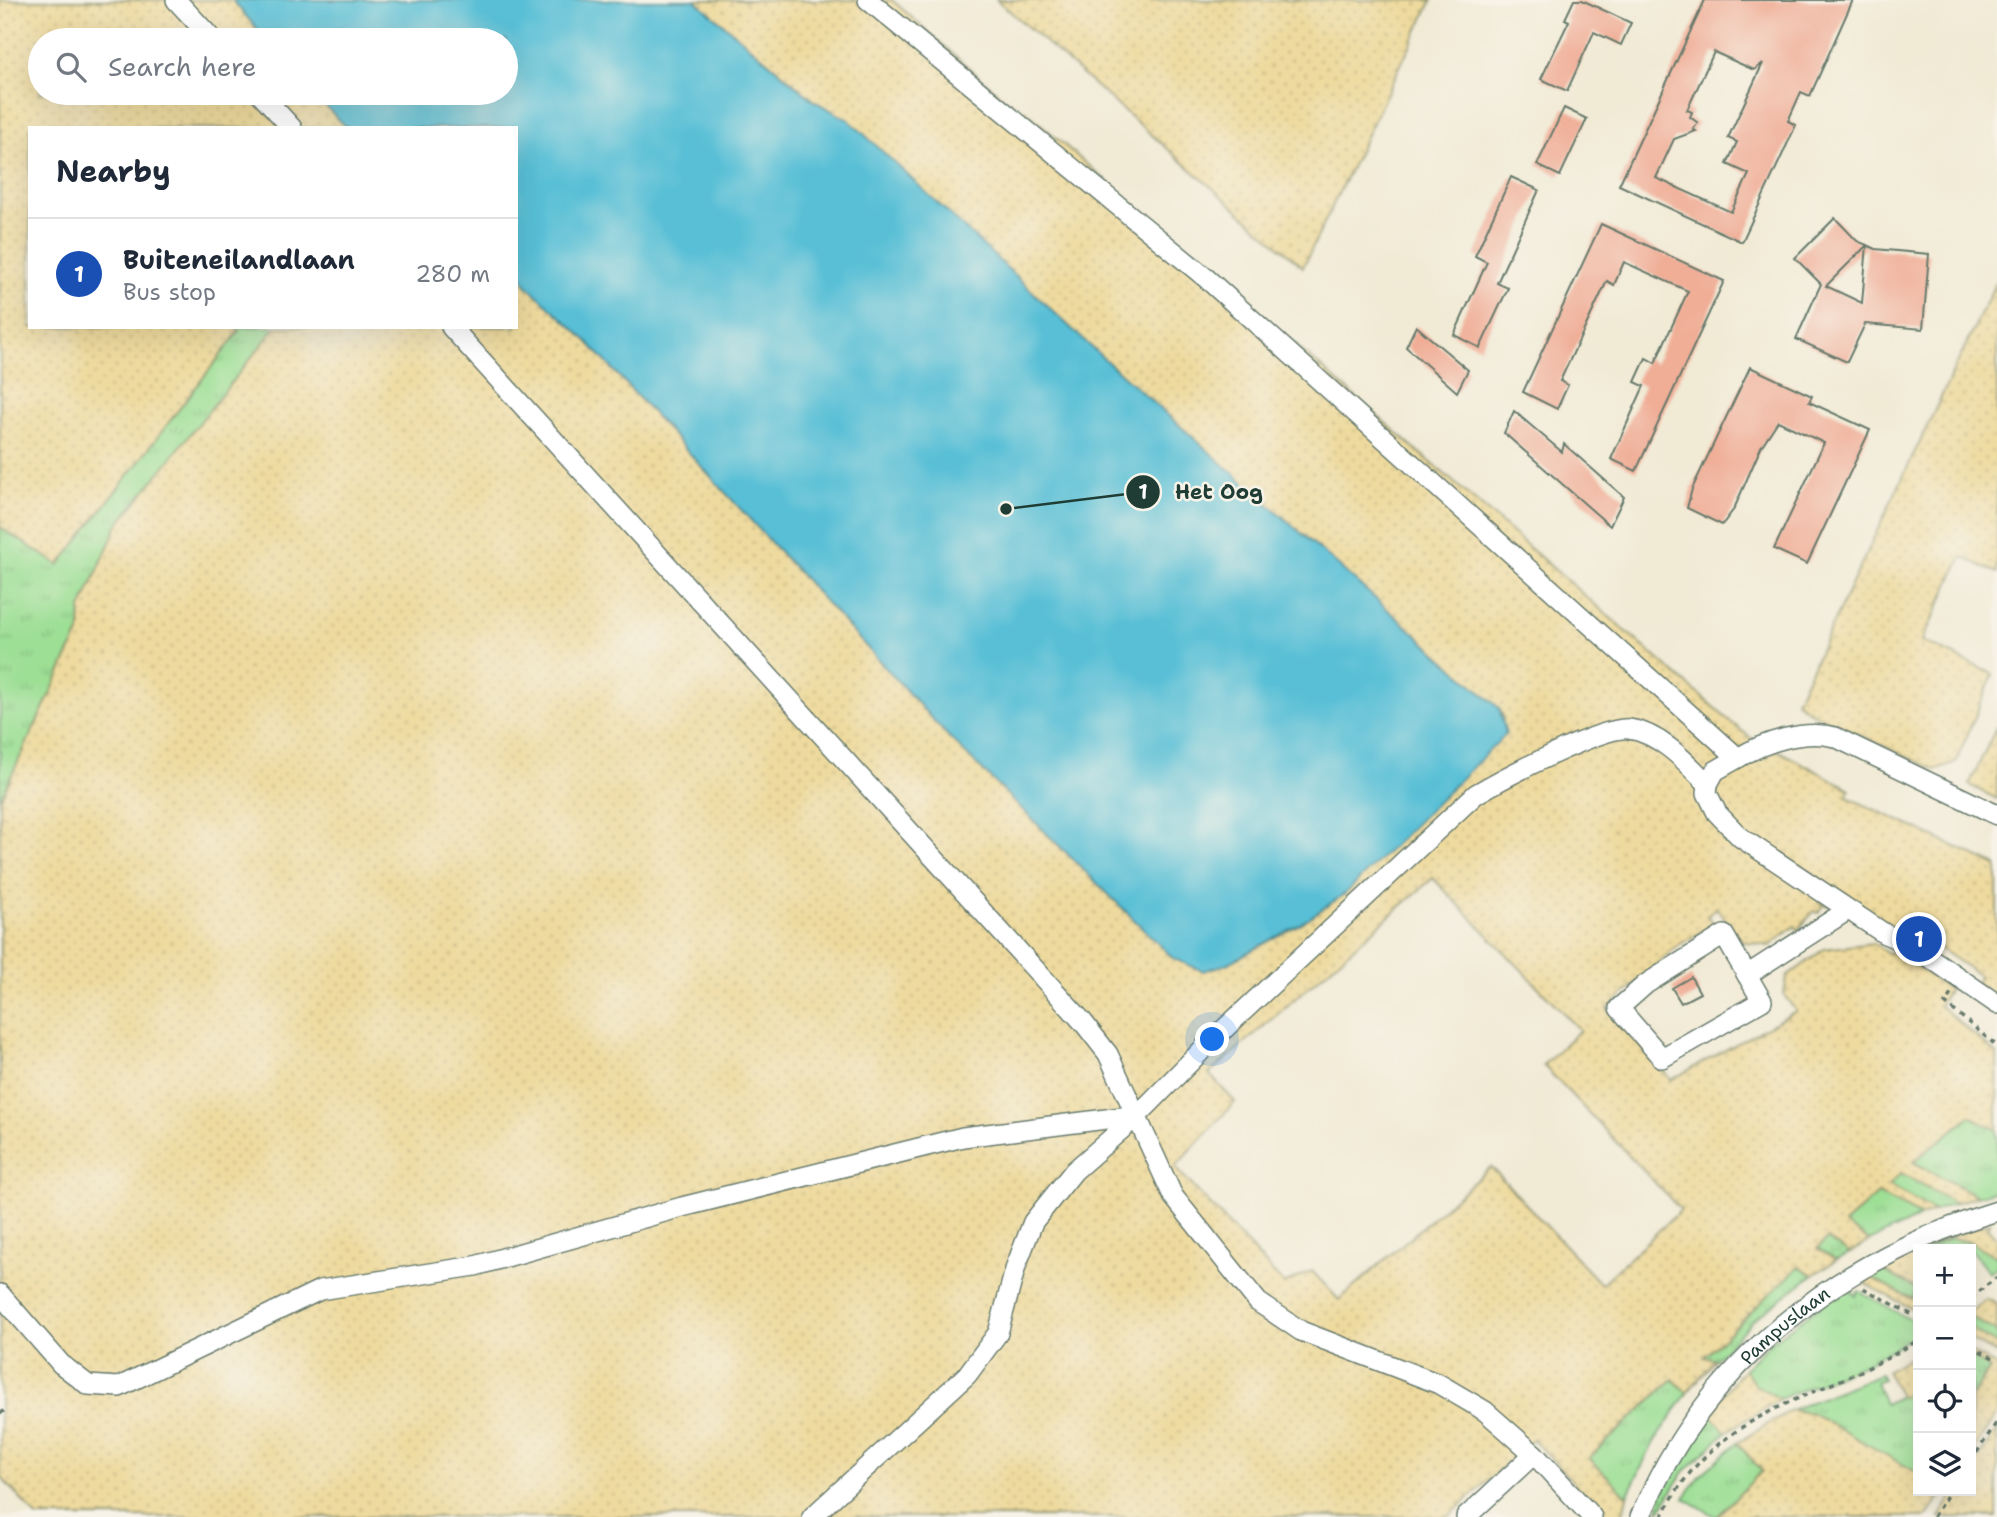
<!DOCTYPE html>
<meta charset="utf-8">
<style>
body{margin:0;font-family:"Shantell Sans",sans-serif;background:#f2f2f3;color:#1f2937}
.controls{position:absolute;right:21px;bottom:21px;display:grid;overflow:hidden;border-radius:0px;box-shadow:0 7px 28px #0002}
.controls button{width:63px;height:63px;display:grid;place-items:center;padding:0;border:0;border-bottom:2px solid #e0e1e3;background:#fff;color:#1f2937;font:35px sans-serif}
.you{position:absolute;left:1213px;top:1040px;width:24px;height:24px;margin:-18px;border:5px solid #fff;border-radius:50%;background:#1a73e8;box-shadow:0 0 0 10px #1a73e833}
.badge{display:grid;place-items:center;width:46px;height:46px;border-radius:50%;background:#d1495b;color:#fff;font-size:23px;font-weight:700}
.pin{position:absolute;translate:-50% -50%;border:4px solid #fff;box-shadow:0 2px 7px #0006}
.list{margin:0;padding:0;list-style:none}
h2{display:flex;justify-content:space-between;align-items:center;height:91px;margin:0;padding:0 28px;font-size:30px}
h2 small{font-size:23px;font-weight:400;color:#747a83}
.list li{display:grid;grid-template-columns:46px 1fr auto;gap:21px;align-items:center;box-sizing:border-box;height:112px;padding:0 28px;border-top:2px solid #e0e1e3}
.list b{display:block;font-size:26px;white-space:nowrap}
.list p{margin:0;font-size:23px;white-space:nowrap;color:#747a83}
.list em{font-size:23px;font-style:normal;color:#747a83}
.icon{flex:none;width:38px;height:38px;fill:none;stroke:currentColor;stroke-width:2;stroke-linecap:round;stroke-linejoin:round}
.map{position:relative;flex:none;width:1997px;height:1517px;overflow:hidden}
.search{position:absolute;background:#fff;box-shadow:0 7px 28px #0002;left:28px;top:28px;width:490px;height:77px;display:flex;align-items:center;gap:18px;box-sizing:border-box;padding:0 24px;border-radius:38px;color:#747a83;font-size:26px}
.panel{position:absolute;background:#fff;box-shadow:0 7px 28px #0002;left:28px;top:126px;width:490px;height:203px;border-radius:0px}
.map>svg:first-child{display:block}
.grass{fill:url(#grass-tufts);stroke:#5e8e64;stroke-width:2}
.sand{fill:url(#sand-dots);stroke:#868c69;stroke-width:2;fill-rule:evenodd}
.water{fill:#59bfd6;stroke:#3c7e85;stroke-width:2}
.building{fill:#f0ae97;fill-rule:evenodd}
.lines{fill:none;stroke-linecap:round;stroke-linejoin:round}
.minor-casing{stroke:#687a6c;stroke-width:22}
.path{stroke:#687a6c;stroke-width:3.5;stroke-dasharray:5 5;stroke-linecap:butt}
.minor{stroke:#fff;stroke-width:19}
.labels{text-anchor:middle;stroke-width:5;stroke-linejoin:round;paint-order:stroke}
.street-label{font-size:19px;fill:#1f3d34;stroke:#f7f3e8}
.leader{fill:none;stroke:#1f3d34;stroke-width:2.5}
.callout-dot{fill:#1f3d34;stroke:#f7f3e8;stroke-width:2.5}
.mark-label{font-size:21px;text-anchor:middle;font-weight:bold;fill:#fff}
.callout-label{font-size:21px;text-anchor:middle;font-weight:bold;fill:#1f3d34;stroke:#f7f3e8;stroke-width:5;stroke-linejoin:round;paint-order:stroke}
</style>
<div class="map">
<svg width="1997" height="1517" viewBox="0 0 1997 1517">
<defs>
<pattern id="grass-tufts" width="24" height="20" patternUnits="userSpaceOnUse" patternTransform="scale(1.75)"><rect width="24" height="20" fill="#9ddf95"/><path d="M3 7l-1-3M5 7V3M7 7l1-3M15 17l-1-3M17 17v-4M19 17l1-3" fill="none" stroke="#87c081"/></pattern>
<pattern id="sand-dots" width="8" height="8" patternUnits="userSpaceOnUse" patternTransform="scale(1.75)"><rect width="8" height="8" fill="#eeda9e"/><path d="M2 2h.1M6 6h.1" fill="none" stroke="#ccbc89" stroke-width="1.8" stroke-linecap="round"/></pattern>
</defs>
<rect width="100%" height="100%" fill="#f7f3e8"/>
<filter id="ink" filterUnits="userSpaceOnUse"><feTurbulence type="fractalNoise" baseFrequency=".0143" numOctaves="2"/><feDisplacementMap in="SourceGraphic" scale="14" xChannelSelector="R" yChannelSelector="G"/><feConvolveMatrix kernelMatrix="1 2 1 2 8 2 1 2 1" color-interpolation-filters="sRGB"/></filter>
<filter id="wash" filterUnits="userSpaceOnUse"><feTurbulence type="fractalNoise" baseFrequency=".00686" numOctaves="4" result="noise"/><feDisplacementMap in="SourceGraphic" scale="28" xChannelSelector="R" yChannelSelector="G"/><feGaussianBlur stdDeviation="1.57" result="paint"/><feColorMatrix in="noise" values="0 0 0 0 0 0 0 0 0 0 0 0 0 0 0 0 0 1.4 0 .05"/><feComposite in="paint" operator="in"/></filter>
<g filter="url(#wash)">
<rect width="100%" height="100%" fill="#f1ead5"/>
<!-- grass -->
<g class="grass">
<path d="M235,327H276L117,526L81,609L80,631L0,800V527L59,565L239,331Z"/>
<path d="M1971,1116L1997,1130V1190L1977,1196L1913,1162Z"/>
<path d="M1901,1173L1955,1203L1934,1211L1888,1184Z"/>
<path d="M1879,1193L1922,1216L1869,1241L1844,1224Z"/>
<path d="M1951,1238L1977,1245L1997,1257V1267L1989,1272L1971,1249H1926Z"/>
<path d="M1827,1239L1850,1253L1836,1260L1817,1248Z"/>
<path d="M1800,1266L1813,1275L1753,1320L1715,1360L1703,1357Z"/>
<path d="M1879,1268L1918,1289L1912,1300L1873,1279Z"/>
<path d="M1848,1286L1854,1289L1852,1293L1856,1296L1859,1291L1918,1324V1334L1867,1363L1780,1399L1755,1385L1744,1369L1772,1341Z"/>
<path d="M1971,1317L1997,1332V1345L1971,1329Z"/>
<path d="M1971,1357L1990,1368L1971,1397Z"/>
<path d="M1880,1374L1883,1379L1876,1382L1885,1404L1918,1387V1473L1811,1413L1791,1410Z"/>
<path d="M1673,1379L1687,1393L1654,1442L1627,1496L1589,1458Z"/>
<path d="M1708,1413L1726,1432L1684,1472L1659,1512C1655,1492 1695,1431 1708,1413Z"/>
<path d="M1737,1443L1762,1471L1717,1517L1684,1498L1701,1475Z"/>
</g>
<!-- sand -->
<g class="sand">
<path d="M0,0H232L267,40H40V93H313L347,128H30V327H235L239,331L59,565L0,527Z"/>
<path d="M695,0H892L1020,113L1025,111L1733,724L1769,752L1775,749L1850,789L1847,797L1997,866V999L1976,983L1980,976L1912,930L1907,937L1819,902L1824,905L1818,913L1814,911L1798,930L1795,926L1769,946L1742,941L1716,908L1707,916L1715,924L1677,946L1607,1009L1671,1080L1796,1011L1784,995L1787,977L1824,949L1873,943L1889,954L1892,950L1949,989L1939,1005L1997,1054V1130L1970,1116L1913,1162L1977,1196L1955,1203L1901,1173L1889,1185L1934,1211L1922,1216L1878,1194L1844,1224L1869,1241L1850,1253L1827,1239L1817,1249L1836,1260L1813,1275L1799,1266L1704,1357L1715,1360L1687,1393L1673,1379L1589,1458L1627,1496L1622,1517H1607L1603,1514L1533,1439L1448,1517H37L0,1476V800L80,631L81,609L117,526L276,327H516V262L526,285L586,340L947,735L1174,959L1203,971L1227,964L1298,925L1345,894L1504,718L1499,708L1102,357L849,121L815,101ZM1433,878L1580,1030L1543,1065L1681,1210L1601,1284L1491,1167L1339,1300L1312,1271L1284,1284L1175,1167L1235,1102L1209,1074Z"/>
<path d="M997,0H1432L1303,267Z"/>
<path d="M1997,280V573L1962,557L1922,641L1993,674L1956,762L1935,770L1810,712L1796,701Z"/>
<path d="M1997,726V799L1969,785Z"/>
<path d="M1990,1222L1987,1228L1997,1237V1257L1970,1242L1951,1238L1918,1249V1312L1858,1280L1877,1269L1874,1279L1912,1299L1917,1289L1879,1268L1924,1246Z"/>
<path d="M1986,1299L1997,1304V1332L1971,1317V1311Z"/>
<path d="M1971,1329L1997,1345V1354L1971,1340Z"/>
<path d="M1971,1352L1997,1366V1414L1971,1453V1397L1990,1369L1971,1357Z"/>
<path d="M1918,1353V1387L1901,1397L1886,1371Z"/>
<path d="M1744,1369L1755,1385L1780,1399L1726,1432L1708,1413Z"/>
<path d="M1791,1410L1811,1413L1918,1473V1491H1945L1926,1517H1717L1762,1471L1737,1443Z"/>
<path d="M1997,1430V1517H1939L1956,1491H1971V1469Z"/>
</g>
<!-- water -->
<path class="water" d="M232,0H695L814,101L849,120L1102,357L1499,708L1506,734L1345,894L1298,925L1227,964L1203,971L1174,959L947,735L586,340L526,285L516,262V128H347L313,93H506V40H267Z"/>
<g id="blocks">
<!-- building -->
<g class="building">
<path d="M1574,0H1582L1631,23L1621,45L1594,32L1567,91L1541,79L1569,21L1565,19Z"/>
<path d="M1705,0H1853L1810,96L1801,92L1788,121L1796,125L1742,242L1619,185ZM1714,52L1754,70L1763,63L1728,138L1737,142L1727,164L1749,174L1731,212L1656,178L1674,139L1696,131L1693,129L1698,123L1690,117L1692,112L1687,110Z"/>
<path d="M1564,108L1587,119L1560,176L1537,165Z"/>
<path d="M1511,177L1539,190L1497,283L1508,288L1480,348L1454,335L1487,262L1475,256Z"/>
<path d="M1835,218L1857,241L1867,245L1826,286L1862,303L1867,245L1875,249L1929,254L1923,329L1865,324L1847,362L1796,339L1821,284L1795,258Z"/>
<path d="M1601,224L1724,281L1636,471L1611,459L1644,386L1635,382L1646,358L1655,363L1688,291L1624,262L1614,285L1607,281L1560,381L1568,385L1557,409L1523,392Z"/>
<path d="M1416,326L1468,370L1457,392L1406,347Z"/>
<path d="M1750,367L1812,396L1809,402L1870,430L1807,564L1774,549L1824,443L1778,421L1761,447L1734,509L1722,525L1687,508L1692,489Z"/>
<path d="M1514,411L1562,452L1564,444L1624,497L1610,526L1504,433Z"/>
<path d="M1691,977L1700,993L1681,1003L1672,988Z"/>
</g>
</g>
</g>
<g filter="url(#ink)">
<use href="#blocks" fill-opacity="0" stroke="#687a6c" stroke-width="2"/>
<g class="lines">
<!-- minor casing -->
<g class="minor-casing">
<g id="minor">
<path d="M176,0L213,40"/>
<path d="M868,0L1206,278L1738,758C1764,742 1804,729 1835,737L1997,815"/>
<path d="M260,93L292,128"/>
<path d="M451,327L1083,1022L1108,1054L1173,1196L1258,1302L1301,1331L1439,1384L1485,1411L1534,1454"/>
<path d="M1738,758L1715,771L1708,784L1707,793L1717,813L1740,837L1885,934L1913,946L1997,1004"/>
<path d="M1724,935L1762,1001L1662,1058L1619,1008L1646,984Z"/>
<path d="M1747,975L1848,910"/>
<path d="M0,1294L61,1364L88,1385L119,1387L320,1290L475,1266L682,1207L963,1137L1138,1115"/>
<path d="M812,1517L967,1375L998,1333L1016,1266L1033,1222L1074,1171L1138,1115L1206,1046L1476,794C1501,779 1604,725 1629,729C1660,733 1687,763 1708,784"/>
<path d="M1466,1517L1534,1454L1592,1517"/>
<path id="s1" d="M1640,1517C1706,1361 1837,1260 1997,1211"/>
</g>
</g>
<!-- path -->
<g class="path">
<path d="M1951,994L1945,1003L1997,1046"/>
<path d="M1863,1288L1918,1318"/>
<path d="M1971,1298L1997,1277"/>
<path d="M1971,1346L1997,1360"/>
<path d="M0,1414L6,1409"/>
<path d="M1971,1461L1997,1422"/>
<path d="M1662,1517C1718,1402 1824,1402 1918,1340"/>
<path d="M1933,1517L1950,1491"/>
</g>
<!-- minor -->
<use href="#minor" class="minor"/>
</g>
</g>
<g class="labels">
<!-- street labels -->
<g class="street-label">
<text dy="7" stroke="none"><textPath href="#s1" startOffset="243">Pampuslaan</textPath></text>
</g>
</g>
<!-- callouts -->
<path class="leader" d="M1006 509L1143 492"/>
<g class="callout-dot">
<circle cx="1006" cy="509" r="7"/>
<circle cx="1143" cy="492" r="18"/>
</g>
<g class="mark-label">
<text x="1143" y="499">1</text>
</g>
<g class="callout-label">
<text x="1219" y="499">Het Oog</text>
</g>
</svg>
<div class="controls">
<button>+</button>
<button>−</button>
<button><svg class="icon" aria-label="locate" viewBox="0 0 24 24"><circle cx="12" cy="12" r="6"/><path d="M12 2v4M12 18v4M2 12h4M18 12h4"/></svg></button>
<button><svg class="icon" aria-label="layers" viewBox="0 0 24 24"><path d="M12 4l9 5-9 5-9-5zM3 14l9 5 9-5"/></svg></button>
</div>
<div class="you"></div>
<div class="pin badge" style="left:1919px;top:939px;background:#1a4fb4">1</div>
<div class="search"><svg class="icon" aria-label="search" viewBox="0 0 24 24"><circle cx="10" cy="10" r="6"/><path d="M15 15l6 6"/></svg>Search here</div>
<section class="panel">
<h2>Nearby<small></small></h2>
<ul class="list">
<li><span class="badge" style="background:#1a4fb4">1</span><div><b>Buiteneilandlaan</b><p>Bus stop</p></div><em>280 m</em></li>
</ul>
</section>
</div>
